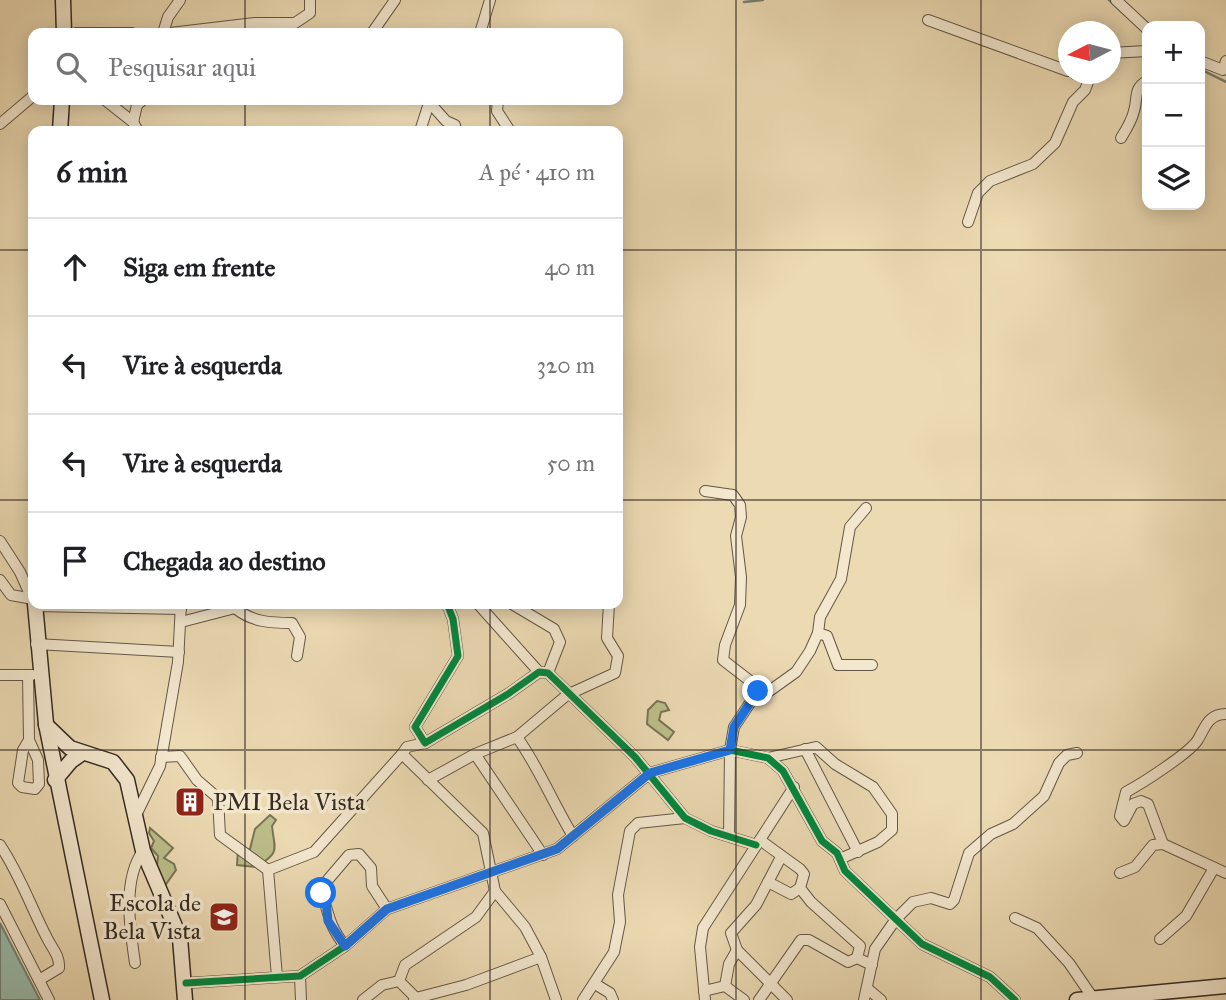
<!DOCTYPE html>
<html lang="pt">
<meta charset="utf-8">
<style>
body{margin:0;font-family:"IM FELL Great Primer",serif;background:#f2f2f2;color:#202124}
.controls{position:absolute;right:21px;top:21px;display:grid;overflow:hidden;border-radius:14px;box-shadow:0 4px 18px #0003}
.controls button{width:63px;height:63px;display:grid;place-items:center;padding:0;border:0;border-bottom:2px solid #e0e0e0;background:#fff;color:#202124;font:35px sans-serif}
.compass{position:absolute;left:1058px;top:21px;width:63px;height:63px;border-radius:50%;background:#fff;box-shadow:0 4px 18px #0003;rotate:264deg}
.stop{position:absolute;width:21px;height:21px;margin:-16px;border:5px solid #1a73e8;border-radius:50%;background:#fff}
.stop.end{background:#1a73e8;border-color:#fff;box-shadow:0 2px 7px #0008}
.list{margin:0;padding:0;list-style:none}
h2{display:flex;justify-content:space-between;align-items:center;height:91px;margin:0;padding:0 28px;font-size:30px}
h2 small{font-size:23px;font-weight:400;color:#757577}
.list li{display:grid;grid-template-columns:46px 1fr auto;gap:21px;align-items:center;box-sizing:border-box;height:98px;padding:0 28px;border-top:2px solid #e0e0e0}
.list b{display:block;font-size:26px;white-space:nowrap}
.list em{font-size:23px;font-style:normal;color:#757577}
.icon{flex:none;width:38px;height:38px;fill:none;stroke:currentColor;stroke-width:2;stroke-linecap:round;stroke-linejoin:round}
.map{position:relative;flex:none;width:1226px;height:1000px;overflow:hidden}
.search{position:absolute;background:#fff;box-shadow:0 4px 18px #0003;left:28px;top:28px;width:595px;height:77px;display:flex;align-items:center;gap:18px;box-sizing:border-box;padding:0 24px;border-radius:14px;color:#757577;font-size:26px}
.panel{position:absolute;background:#fff;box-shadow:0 4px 18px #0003;left:28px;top:126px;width:595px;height:483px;border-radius:14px}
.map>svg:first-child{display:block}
.green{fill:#bcbe89;stroke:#787556;stroke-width:2}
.water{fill:#99bbab;stroke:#718275;stroke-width:2}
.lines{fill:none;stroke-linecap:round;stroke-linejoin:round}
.stream{stroke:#718275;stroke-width:2.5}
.street-casing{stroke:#635847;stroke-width:12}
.secondary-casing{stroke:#352c23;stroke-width:17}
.street{stroke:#f3e7ce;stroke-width:10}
.secondary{stroke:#f3e7ce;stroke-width:14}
.cycleway-casing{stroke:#f3e7ce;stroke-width:11}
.cycleway{stroke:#00873e;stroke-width:7}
.route{stroke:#1a73e8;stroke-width:9}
.grid{fill:none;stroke:#352c23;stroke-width:2;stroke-opacity:0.55}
.labels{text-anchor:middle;stroke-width:7;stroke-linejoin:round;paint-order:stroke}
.poi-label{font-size:24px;fill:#352c23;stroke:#f3e7ce;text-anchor:start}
</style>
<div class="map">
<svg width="1226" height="1000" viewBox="0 0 1226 1000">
<rect width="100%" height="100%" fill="#ecdab3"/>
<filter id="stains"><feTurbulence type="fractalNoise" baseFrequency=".00286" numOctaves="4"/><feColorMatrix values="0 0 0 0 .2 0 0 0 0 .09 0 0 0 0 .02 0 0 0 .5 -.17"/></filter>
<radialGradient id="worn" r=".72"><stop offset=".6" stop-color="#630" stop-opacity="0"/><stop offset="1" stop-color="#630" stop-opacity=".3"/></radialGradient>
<!-- green -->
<g class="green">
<path d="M657,701L665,703L669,710L661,712L659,720L674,732L668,740L647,724L648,710Z"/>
<path d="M270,815L276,820L272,826C275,852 280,851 257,867L237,865L238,850L250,849L255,829Z"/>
<path d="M150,828L173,848L164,858L174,864L176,870L164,887L157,866L158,856L151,848L154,841L149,833Z"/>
</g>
<!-- water -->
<path class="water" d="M0,923L40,1000H0Z"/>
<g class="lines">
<!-- stream -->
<g class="stream">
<path d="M1109,0L1130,19"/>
<path d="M744,2L763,0"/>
<path d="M1200,69L1226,82"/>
</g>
<!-- street casing -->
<g class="street-casing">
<g id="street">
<path d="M1116,0L1147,29"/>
<path d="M928,20L1068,71"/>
<path d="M76,33H132"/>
<path d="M163,33L168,17L180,0"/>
<path d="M170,33L255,23H295L310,13V0"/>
<path d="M372,33L395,0"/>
<path d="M480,33L490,0"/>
<path d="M1110,53L1147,51"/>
<path d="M1200,61L1223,70L1226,61"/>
<path d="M1075,74L1089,78"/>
<path d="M105,100L133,122L138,131"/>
<path d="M498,100L497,111L510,131"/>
<path d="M429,102L446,121L455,125L456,131"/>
<path d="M133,122L137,105L143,100"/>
<path d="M0,124L33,96"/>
<path d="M420,131L430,100"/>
<path d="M1121,138C1126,130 1132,120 1134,111C1138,99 1133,88 1147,81"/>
<path d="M968,222L978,193L990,181L1033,164L1055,143L1073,102L1085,90L1091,74"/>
<path d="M705,491L733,495L740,505L741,517L736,536L741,577L740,605L725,645L723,660L754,684L758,691L734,727L730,750L729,836"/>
<path d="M0,541L20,572L32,599"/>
<path d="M0,580L11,595L33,599"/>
<path d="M447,604L453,619L458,656L415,727L425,743L508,694L539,672L548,673L635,757L685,818L711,831L756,845"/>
<path d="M478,604L539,672"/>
<path d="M512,604L554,629L560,642L548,673"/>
<path d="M35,606L181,609"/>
<path d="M235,608C252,622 270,623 292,623L300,637L297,656"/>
<path d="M181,622L235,608L238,604"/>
<path d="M818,633L827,636L838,665H872"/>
<path d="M36,644L179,652"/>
<path d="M0,675H32"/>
<path d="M28,675L29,740L38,760L39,784L35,789L22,787L18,783L23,750L29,740"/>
<path d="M758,691L768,692L796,672L810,651L818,633L820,617L841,579L850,527L866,508"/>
<path d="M517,737C539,768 553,803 573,836"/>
<path d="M425,743L407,747L402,754L483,833L495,891L525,927L541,957L556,1000"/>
<path d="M805,749L858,852"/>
<path d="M475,754L543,855"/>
<path d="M161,757L180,756L197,780L218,798L220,835L268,870"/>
<path d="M768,758L816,747L835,764L873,787L892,814V830L878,842L840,859"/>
<path d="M428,780L475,754L517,737L567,695L615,673L618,656L607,638L609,604"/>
<path d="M136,815L160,766L178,662L181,604"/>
<path d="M760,840L800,869L804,874L800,888L811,902L860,946L857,958"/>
<path d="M1163,844L1148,804L1141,801L1133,804L1124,821L1120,816L1126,792C1141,784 1188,754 1197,741C1205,729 1207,714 1226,714"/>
<path d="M0,845C20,875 31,907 47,938C52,948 60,956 59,968L39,980"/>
<path d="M781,857L756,905L731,933L737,950L787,1000"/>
<path d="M1120,873L1135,867L1153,845L1163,844L1226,873"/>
<path d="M768,882L791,894L800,888"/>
<path d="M0,904L49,1000"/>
<path d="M1015,918L1037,928L1069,963L1093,998"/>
<path d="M1160,939L1186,916L1214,868"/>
<path d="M345,946C327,923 330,914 320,889L349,855L359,854L371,868L372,886L387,909"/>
<path d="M135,963C130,929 122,880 143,851"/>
<path d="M300,976L301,1000"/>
<path d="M277,977L268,870L314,852L402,754"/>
<path d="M399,981L405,965L476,917L495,891"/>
<path d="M186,983L300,976L345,946L387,909L557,849L650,773L730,750L768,758L783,771L822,841L837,853L845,871L922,944L990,977L1015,1000"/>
<path d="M595,984L610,993L613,1000"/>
<path d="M725,986L729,964L737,950"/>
<path d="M868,989L881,1000"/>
<path d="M704,991L725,986L744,1000"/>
<path d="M416,998L466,985L541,957"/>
<path d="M363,1000L382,985L399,981L416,998L414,1000"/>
<path d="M583,1000L614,952L620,922L618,895L630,831L638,823L685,818"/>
<path d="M705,1000L700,947L703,928L794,787"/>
<path d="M759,1000L801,940H809L848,962L857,958L872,965"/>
<path d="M864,1000L875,949L896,919L913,902L931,898L950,904L954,900L969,853L991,834L1013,824L1044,796L1059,763L1067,755L1077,753"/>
</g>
</g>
<!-- secondary casing -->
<g class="secondary-casing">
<g id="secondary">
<path d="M63,0L64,33"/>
<path d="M60,131L62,100"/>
<path d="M35,604L46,724L102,1000"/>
<path d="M46,725L70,748L113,762L127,780L143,851L180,938L185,1000"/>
<path d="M55,780L71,761L81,754"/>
<path d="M1077,1000L1226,986"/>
</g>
</g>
<!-- street -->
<use href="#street" class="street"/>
<!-- secondary -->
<use href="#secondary" class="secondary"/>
<!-- cycleway casing -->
<g class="cycleway-casing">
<g id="cycleway">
<path d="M447,604L453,619L458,656L415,727L425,743L508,694L539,672L548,673L635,757L685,818L711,831L756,845"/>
<path d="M186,983L300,976L345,946L387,909L557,849L650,773L730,750L768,758L783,771L822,841L837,853L845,871L922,944L990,977L1015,1000"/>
</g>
</g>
<!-- cycleway -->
<use href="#cycleway" class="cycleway"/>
</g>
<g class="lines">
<!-- route -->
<path class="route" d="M321,893L326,901L328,921L345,946L387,909L557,849L650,773L730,750L734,727L758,691"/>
</g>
<!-- grid -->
<path class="grid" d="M245,0V33M490,0V33M736,0V1000M981,0V1000M245,100V131M490,100V131M0,250H33M618,250H1226M0,500H33M618,500H1226M245,604V1000M490,604V1000M0,750H1226"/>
<!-- icons -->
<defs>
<g id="building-square" transform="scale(1.575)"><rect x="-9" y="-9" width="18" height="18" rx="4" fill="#8f2418" stroke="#f3e7ce"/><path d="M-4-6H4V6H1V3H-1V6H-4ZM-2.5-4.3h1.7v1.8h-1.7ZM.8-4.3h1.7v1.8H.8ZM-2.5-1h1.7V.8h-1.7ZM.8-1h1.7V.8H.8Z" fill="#fff"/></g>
<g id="school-square" transform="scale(1.575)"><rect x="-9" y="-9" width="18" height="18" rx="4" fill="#8f2418" stroke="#f3e7ce"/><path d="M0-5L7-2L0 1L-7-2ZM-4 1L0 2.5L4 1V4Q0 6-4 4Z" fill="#fff"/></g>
</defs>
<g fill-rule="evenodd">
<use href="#building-square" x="190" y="802"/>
<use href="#school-square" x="224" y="917"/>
</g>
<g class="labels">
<!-- poi labels -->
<g class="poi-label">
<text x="213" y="810">PMI Bela Vista</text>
<text x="201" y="911" text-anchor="end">Escola de<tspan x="201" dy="28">Bela Vista</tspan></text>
</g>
</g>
<rect width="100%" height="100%" filter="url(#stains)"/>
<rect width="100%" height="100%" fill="url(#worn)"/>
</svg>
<div class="controls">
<button>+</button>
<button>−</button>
<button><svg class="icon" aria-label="layers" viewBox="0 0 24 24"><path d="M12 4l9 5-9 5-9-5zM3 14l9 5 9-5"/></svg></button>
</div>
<svg class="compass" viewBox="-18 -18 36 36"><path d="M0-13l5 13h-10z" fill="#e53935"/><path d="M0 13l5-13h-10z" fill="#757577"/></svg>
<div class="stop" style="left:321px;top:893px"></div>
<div class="stop end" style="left:758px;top:691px"></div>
<div class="search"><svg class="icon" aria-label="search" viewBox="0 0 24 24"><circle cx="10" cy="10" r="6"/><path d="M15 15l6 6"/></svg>Pesquisar aqui</div>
<section class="panel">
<h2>6 min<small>A pé · 410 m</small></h2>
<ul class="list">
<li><svg class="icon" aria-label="ahead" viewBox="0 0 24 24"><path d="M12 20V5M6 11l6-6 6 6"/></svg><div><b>Siga em frente</b></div><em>40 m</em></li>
<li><svg class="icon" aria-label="left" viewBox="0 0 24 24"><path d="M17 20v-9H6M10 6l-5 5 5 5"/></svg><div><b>Vire à esquerda</b></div><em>320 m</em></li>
<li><svg class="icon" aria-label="left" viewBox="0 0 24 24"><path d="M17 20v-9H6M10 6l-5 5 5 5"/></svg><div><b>Vire à esquerda</b></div><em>50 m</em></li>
<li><svg class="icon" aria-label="arrive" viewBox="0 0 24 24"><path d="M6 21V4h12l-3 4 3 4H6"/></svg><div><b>Chegada ao destino</b></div></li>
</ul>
</section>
</div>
